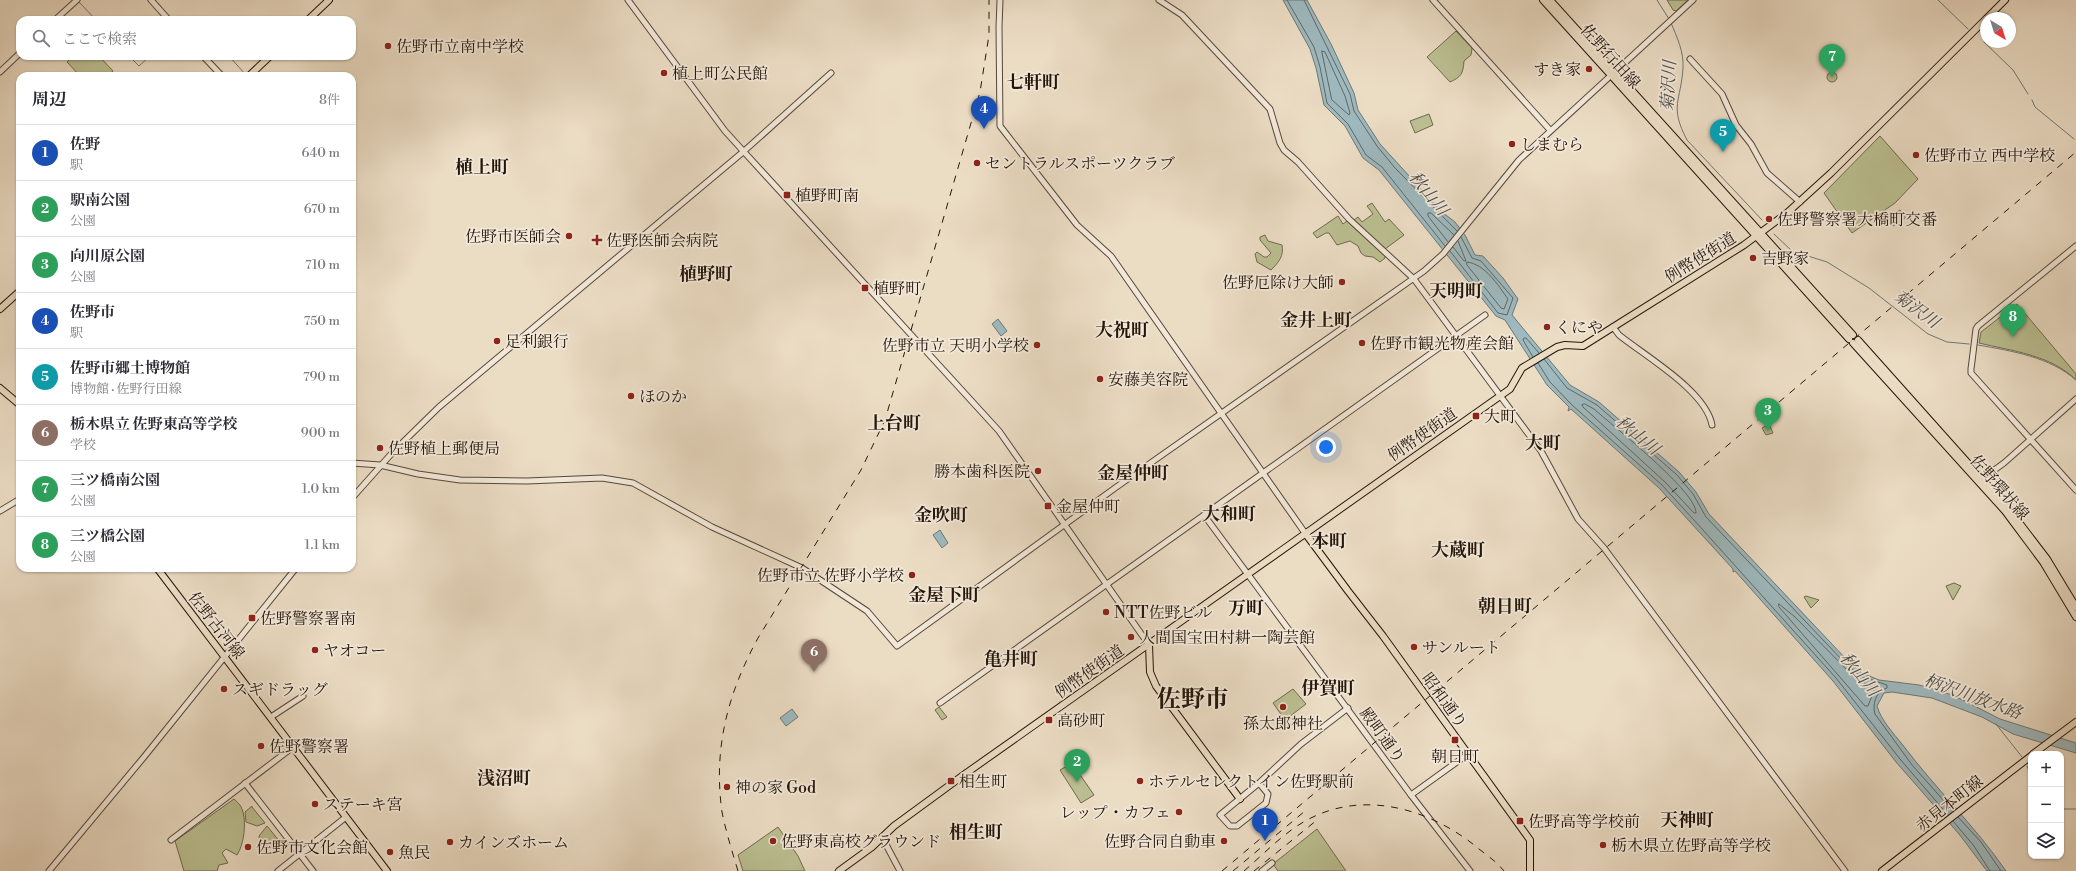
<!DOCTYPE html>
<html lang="ja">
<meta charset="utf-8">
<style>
body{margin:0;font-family:"Libre Bodoni","Noto Serif JP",serif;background:#f7f7f7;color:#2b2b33}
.controls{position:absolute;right:12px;bottom:12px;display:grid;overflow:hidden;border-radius:8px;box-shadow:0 1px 3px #0004}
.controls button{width:36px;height:36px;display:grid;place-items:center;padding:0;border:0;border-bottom:1px solid #e1e1e2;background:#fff;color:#2b2b33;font:20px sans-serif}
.compass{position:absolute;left:1980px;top:12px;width:36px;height:36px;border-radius:50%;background:#fff;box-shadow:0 1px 3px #0004;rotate:142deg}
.you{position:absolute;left:1326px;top:447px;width:14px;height:14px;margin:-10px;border:3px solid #fff;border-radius:50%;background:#1a73e8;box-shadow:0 0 0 6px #1a73e833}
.badge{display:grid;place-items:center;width:26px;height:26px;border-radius:50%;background:#b45309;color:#fff;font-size:13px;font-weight:700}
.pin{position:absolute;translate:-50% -33px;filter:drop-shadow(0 1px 2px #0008)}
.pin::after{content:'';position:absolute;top:21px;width:14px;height:12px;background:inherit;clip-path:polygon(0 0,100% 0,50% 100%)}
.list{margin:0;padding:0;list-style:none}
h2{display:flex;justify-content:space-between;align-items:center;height:52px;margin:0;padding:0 16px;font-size:17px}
h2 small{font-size:13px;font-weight:400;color:#7c7c81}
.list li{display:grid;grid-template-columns:26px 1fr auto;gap:12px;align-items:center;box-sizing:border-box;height:56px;padding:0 16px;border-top:1px solid #e1e1e2}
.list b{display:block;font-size:15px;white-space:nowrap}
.list p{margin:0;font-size:13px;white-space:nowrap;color:#7c7c81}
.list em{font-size:13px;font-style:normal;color:#7c7c81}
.icon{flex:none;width:22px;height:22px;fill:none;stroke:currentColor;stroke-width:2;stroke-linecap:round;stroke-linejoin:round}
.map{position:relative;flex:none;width:2076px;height:871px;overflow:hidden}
.search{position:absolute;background:#fff;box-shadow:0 1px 3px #0004;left:16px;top:16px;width:340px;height:44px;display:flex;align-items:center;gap:10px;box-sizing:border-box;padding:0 14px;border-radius:12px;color:#7c7c81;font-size:15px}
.panel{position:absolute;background:#fff;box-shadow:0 1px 3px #0004;left:16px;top:72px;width:340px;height:500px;border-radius:12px}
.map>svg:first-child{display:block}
.green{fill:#bbbf91;stroke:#706a4e}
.water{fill:#9eb9bf;stroke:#6d7877}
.pier{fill:#ebdcc4}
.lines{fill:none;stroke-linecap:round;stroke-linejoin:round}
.shore{stroke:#616864;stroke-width:1}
.stream{stroke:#6d7877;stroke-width:1}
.minor-casing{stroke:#564838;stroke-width:7}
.major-casing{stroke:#24160a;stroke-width:8}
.minor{stroke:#f2e8d9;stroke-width:5}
.major{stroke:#ebdcc4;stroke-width:6}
.rail{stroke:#24160a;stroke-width:1;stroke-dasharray:7 7;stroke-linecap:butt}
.poi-dot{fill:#8f2418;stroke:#f2e8d9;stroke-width:1.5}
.labels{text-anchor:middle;stroke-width:3.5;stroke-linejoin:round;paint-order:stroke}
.poi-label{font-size:16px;fill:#24160a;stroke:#f2e8d9;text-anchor:start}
.street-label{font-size:16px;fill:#24160a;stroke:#f2e8d9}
.water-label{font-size:17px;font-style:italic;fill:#4f4f49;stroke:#f2e8d9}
.quarter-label{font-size:18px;font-weight:bold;fill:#24160a;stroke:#f2e8d9}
.town-label{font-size:24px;font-weight:bold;fill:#24160a;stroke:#f2e8d9}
</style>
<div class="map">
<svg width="2076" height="871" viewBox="0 0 2076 871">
<rect width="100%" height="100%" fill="#ebdcc4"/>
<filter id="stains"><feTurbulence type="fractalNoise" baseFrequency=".005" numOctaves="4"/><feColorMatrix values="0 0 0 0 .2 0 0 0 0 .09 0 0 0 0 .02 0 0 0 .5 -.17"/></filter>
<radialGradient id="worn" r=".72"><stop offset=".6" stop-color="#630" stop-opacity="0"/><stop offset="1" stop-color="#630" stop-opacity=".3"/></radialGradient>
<!-- green -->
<g class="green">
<path d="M1667,0H1688L1676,11L1673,10Z"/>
<path d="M1456,31L1472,48L1471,55L1464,61C1463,74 1461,77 1450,82L1427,57Z"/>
<path d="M73,56H99L113,71L107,76H80L67,62Z"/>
<circle cx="1832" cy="77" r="5"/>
<path d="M1429,114L1433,125L1415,133L1410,121Z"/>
<path d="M1880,136L1918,179L1895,203L1852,233L1824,193Z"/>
<path d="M1372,203L1385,222L1389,219L1404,235L1385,249L1354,220L1358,217L1362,222L1373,214L1367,206Z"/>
<path d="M1338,216L1343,224L1347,221L1385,256V258L1380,262L1373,257L1365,256L1361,253L1358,246L1350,241L1337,245L1329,233H1326L1317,238L1313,233Z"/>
<path d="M1265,235L1268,241L1282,245C1284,256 1279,262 1271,270L1257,262L1255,254L1257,252L1264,257H1267L1271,253L1260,240V237Z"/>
<path d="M2017,304L2076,374V380C2051,355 2012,351 1979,343L1981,332Z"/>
<path d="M1769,424L1773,433L1766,435L1762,428Z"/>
<path d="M1954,583L1961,586L1953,600L1946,586Z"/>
<path d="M1806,596L1819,600L1811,608L1804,597Z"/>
<path d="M1293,689L1306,704L1285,720L1273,703Z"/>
<path d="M939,707L947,717L942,720L935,710Z"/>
<path d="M1072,763L1094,795L1081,803L1060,770Z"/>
<path d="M234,799C237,802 241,805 242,809C247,821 244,845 237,855L226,849L222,853L228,863L219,865L217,871H184L175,841Z"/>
<path d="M252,806V807L265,823L257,826L246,822L245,812Z"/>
<path d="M267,826L280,842L264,848L260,842L259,836Z"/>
<path d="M778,827L798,856L805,871H743L738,855Z"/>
<path d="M1317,829L1346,871H1278L1273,864Z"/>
</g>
<!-- water -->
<g class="water">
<path d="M1283,0H1307L1331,44L1354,93L1358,110L1380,144L1442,212L1455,222L1465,235L1475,255L1483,256L1503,278L1518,299L1512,315L1570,385L1599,402L1679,472L1696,492L1709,514L1847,660L1862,673L1879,680L1919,685L1944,692L1961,699L2000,719L2076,743V753L2013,734L1982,717L1932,698L1892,692L1884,693L1877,706C1881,720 1893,733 1902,744C1935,788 1975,826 2006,871H1987L1959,834L1896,762L1833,681L1735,571L1733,572V569L1659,488L1571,409L1568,411L1569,407L1547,385L1505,320L1496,316L1379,170L1363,158L1345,126L1324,105L1316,68L1310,49Z"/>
<path d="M1900,210L1906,218L1893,226L1888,218Z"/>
<path d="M998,319L1007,331L1001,336L992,324Z"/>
<path d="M940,530L948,543L942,548L933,535Z"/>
<path d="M792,709L798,717L786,726L780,718Z"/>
</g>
<!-- pier -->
<path class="pier" d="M1461,227L1465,233L1446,256L1441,250Z"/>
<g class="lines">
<!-- shore -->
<g class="shore">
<path d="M1287,0L1314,47L1320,67L1327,103L1348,124L1366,155L1382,167L1445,246"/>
<path d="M1304,0L1350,94L1354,111L1377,146L1395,168L1457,231"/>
<path d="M1322,51L1325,52L1345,96L1350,113L1349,115L1332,100Z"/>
<path d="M1448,242L1428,216V213H1431L1454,235"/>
<path d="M1453,247L1464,261H1466L1458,241"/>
<path d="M1450,251L1498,313L1507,315L1513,298L1481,261L1472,258L1461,237"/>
<path d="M1467,262C1485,264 1498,285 1508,299L1504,309L1501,308L1467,265Z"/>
<path d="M1533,357L1523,340L1524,338H1526L1539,353"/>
<path d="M1544,359L1567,388L1597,405L1677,475L1693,494L1706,517L1845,663L1860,676L1887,685V688C1876,691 1872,704 1875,714L1912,765L1953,811"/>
<path d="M1538,363L1550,382L1572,405L1662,485L1703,530L1836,678L1900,759L1948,815"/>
<path d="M1585,404L1594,409C1613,426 1697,492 1696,513H1694L1665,482L1583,407L1582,405Z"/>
<path d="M1779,604L1795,617L1856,679L1875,688L1868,706H1865L1779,607Z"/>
<path d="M1958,817L1981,842L2001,871"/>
<path d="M1953,821L1974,846L1990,871"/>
</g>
<!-- stream -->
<g class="stream">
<path d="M1657,0L1669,19"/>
<path d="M1938,0L1968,29"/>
<path d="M78,1L96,20"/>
<path d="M187,20L191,16L195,20"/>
<path d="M1671,23C1677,37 1684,52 1683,68C1681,101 1669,106 1687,140L1762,220"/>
<path d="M1984,42L2013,70L2028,94"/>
<path d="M129,56L139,66L150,56"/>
<path d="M229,56L245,74"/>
<path d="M2032,100L2035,107L2074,139"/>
<path d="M1774,234L1792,251L1827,262L1869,288L1928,334L1947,342L1969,344"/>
<path d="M1978,345C2012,351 2050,357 2076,380"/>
<path d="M1996,724L2022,757"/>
<path d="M2027,766L2031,776"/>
<path d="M2061,806L2064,809H2076"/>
</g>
<!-- minor casing -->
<g class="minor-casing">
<g id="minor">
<path d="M151,0L169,20"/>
<path d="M628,0L725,131L999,431L1149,645"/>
<path d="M1000,0L999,27L1000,126L1077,225L1111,256L1305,533"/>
<path d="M1159,0L1182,15L1270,109L1280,143L1284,150L1298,162L1349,219L1414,279L1541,451L1578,519L1604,548L1845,871"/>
<path d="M1433,0L1550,130"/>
<path d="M55,20L77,0"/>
<path d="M203,56L222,76"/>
<path d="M1690,59L1722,94L1736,125L1751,144L1767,173L1800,202"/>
<path d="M0,72L20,53"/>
<path d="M2076,246L1978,326L1976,329L1971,369V373L2076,490"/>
<path d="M1613,327L1619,335C1645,356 1706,391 1712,425"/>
<path d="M352,463L380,465L418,474L460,480L527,481L602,478L633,483L712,527L802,568L867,611L897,646L1115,488L1424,271L1443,254L1519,160L1693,0"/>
<path d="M1979,481L2004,463L2076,399"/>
<path d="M352,498L393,452L439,407L743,152L831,73"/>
<path d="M0,511L20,499"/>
<path d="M1204,515L1411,795L1470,871"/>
<path d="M940,703L1485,315"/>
<path d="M271,717L303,696"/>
<path d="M245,783L313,871"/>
<path d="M1259,783L1268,794L1266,803L1237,826H1230L1220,815L1259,783L1301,744L1348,708"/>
<path d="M1411,795L1468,754"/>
<path d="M882,837L900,871"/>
<path d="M171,840L293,747"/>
<path d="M49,871L144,757L296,568"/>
<path d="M278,871L346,817"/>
<path d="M1262,871L1272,863"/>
</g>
</g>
<!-- major casing -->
<g class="major-casing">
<g id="major">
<path d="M1543,0L1849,339"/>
<path d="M1550,0L1853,335"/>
<path d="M1987,18L2005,0"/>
<path d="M308,20L329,0"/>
<path d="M249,76L270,56"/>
<path d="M0,309L20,291"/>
<path d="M1858,340L2008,508L2047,559L2076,607"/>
<path d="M1853,343L2005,511L2043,562L2076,617"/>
<path d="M0,388L20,405"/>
<path d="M1305,533L1348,591L1383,636L1530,840V871"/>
<path d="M157,568L387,871"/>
<path d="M1149,645L1150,672L1156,686L1240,799"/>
<path d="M2033,754L2076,722"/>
<path d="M839,871L872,847L894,826L965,774L1510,389L1522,368L1557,347L1565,345L1583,346L1744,245L1787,213L1831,173L1986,19"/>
<path d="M1882,871L2031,756"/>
</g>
</g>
<!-- minor -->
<use href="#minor" class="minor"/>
<!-- major -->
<use href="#major" class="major"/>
<!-- rail -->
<g class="rail">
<path d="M738,871C732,851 726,832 722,812C713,748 728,693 758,638L861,470L885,420L980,92L989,35V0"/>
<path d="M1222,871L2076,152"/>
<path d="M1233,871L1305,811"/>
<path d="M1244,871C1265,853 1287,829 1313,817C1369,790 1434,811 1479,849C1488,856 1497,862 1504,871"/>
<path d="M1254,871L1317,820"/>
</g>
</g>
<!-- markers -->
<g class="poi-dot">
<circle cx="388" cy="46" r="4"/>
<circle cx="1589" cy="69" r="4"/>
<circle cx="664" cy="73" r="4"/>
<circle cx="1512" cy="144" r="4"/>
<circle cx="1916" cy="155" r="4"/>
<circle cx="977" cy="163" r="4"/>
<rect x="783" y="191" width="8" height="8" rx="2"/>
<circle cx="1769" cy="219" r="4"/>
<circle cx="569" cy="236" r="4"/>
<path d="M595 234h4v4h4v4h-4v4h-4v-4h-4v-4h4z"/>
<circle cx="1753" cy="258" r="4"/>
<circle cx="1342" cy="282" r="4"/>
<rect x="861" y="284" width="8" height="8" rx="2"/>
<circle cx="1547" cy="327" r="4"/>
<circle cx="497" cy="341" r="4"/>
<circle cx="1362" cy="343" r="4"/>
<circle cx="1037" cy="345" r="4"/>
<circle cx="1100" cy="379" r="4"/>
<circle cx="631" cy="396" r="4"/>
<rect x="1472" y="412" width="8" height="8" rx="2"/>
<circle cx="380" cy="448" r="4"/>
<circle cx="1038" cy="471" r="4"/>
<rect x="1044" y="502" width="8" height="8" rx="2"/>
<circle cx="912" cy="575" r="4"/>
<circle cx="1106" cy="612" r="4"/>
<rect x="248" y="614" width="8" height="8" rx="2"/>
<circle cx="1131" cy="637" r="4"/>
<circle cx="1414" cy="647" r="4"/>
<circle cx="315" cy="650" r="4"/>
<circle cx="224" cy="689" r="4"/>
<circle cx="1283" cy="707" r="4"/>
<rect x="1045" y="716" width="8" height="8" rx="2"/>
<rect x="1451" y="736" width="8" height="8" rx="2"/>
<circle cx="261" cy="746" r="4"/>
<rect x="947" y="777" width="8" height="8" rx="2"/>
<circle cx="1140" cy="781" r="4"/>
<circle cx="727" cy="787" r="4"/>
<circle cx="315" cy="804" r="4"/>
<circle cx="1179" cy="812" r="4"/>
<rect x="1516" y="817" width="8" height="8" rx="2"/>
<circle cx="773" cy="841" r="4"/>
<circle cx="1224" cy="841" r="4"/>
<circle cx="450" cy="842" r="4"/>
<circle cx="1603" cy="845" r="4"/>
<circle cx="248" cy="847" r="4"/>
<circle cx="390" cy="852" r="4"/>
</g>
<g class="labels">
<!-- poi labels -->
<g class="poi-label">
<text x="396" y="52">佐野市立南中学校</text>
<text x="1581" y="75" text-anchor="end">すき家</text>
<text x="672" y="79">植上町公民館</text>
<text x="1520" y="150">しまむら</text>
<text x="1924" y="161">佐野市立 西中学校</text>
<text x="985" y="169">セントラルスポーツクラブ</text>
<text x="795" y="201">植野町南</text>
<text x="1777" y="225">佐野警察署大橋町交番</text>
<text x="561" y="242" text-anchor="end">佐野市医師会</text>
<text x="606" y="246">佐野医師会病院</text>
<text x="1761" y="264">吉野家</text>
<text x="1334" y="288" text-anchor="end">佐野厄除け大師</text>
<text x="873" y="294">植野町</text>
<text x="1555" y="333">くにや</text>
<text x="505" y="347">足利銀行</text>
<text x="1370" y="349">佐野市観光物産会館</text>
<text x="1029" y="351" text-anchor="end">佐野市立 天明小学校</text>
<text x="1108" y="385">安藤美容院</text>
<text x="639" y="402">ほのか</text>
<text x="1484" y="422">大町</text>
<text x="388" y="454">佐野植上郵便局</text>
<text x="1030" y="477" text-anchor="end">勝本歯科医院</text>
<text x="1056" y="512">金屋仲町</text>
<text x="904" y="581" text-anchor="end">佐野市立 佐野小学校</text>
<text x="1114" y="618">NTT佐野ビル</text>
<text x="260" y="624">佐野警察署南</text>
<text x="1139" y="643">人間国宝田村耕一陶芸館</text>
<text x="1422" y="653">サンルート</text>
<text x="323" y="656">ヤオコー</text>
<text x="232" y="695">スギドラッグ</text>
<text x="1057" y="726">高砂町</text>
<text x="1283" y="729" text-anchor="middle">孫太郎神社</text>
<text x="269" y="752">佐野警察署</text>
<text x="1455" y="762" text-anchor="middle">朝日町</text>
<text x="959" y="787">相生町</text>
<text x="1148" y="787">ホテルセレクトイン佐野駅前</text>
<text x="735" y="793">神の家 God</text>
<text x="323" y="810">ステーキ宮</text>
<text x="1171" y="818" text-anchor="end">レップ・カフェ</text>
<text x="1528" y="827">佐野高等学校前</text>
<text x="781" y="847">佐野東高校グラウンド</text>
<text x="1216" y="847" text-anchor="end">佐野合同自動車</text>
<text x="458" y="848">カインズホーム</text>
<text x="1611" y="851">栃木県立佐野高等学校</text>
<text x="256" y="853">佐野市文化会館</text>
<text x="398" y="858">魚民</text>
</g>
<!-- street labels -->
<g class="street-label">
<text transform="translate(1611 56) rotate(48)" y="6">佐野行田線</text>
<text transform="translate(1700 257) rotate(-32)" y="6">例幣使街道</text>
<text transform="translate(1422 434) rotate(-35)" y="6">例幣使街道</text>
<text transform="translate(2000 487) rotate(49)" y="6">佐野環状線</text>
<text transform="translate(217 625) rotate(52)" y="6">佐野古河線</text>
<text transform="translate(1089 671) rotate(-35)" y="6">例幣使街道</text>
<text transform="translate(1445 700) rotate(54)" y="6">昭和通り</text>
<text transform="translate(1383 735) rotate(54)" y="6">殿町通り</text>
<text transform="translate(1949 803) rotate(-38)" y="6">赤見本町線</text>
</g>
<!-- water labels -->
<g class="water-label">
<text transform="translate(1668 86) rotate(-87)" y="6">菊沢川</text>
<text transform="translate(1429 193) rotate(51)" y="6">秋山川</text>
<text transform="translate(1917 309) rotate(36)" y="6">菊沢川</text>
<text transform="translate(1638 435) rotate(39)" y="6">秋山川</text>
<text transform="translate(1860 674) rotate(51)" y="6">秋山川</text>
<text transform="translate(1973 696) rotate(20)" y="6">柄沢川放水路</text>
</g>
<!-- quarter labels -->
<g class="quarter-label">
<text x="1033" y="88">七軒町</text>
<text x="482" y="173">植上町</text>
<text x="706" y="280">植野町</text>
<text x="1456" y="297">天明町</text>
<text x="1316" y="326">金井上町</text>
<text x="1122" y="336">大祝町</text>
<text x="894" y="429">上台町</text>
<text x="1543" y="449">大町</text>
<text x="1133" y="479">金屋仲町</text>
<text x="1229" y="520">大和町</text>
<text x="941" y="521">金吹町</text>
<text x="1329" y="547">本町</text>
<text x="1458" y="556">大蔵町</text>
<text x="944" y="601">金屋下町</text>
<text x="1505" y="612">朝日町</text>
<text x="1246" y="614">万町</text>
<text x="1011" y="665">亀井町</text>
<text x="1328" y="694">伊賀町</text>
<text x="504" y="784">浅沼町</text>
<text x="1687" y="826">天神町</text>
<text x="976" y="838">相生町</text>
</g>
<!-- town labels -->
<g class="town-label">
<text x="1193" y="707">佐野市</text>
</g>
</g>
<rect width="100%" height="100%" filter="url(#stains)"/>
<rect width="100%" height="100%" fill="url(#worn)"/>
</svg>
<div class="controls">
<button>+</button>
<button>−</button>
<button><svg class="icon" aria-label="layers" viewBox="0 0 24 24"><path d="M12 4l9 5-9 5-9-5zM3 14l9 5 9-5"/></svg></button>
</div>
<svg class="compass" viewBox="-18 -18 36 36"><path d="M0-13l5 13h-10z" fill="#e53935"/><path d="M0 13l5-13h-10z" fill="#7c7c81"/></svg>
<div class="you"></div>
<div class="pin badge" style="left:1265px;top:841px;background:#1a4fb4">1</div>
<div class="pin badge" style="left:1077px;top:782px;background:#2e9e5b">2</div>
<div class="pin badge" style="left:1768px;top:431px;background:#2e9e5b">3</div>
<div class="pin badge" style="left:984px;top:129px;background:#1a4fb4">4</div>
<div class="pin badge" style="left:1723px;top:152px;background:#0f9aa8">5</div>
<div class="pin badge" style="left:814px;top:672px;background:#8d6e63">6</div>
<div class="pin badge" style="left:1832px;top:77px;background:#2e9e5b">7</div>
<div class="pin badge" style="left:2013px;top:337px;background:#2e9e5b">8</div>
<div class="search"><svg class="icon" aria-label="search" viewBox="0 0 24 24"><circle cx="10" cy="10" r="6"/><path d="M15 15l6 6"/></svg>ここで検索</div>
<section class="panel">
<h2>周辺<small>8件</small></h2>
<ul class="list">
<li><span class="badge" style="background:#1a4fb4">1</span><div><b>佐野</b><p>駅</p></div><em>640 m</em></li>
<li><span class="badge" style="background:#2e9e5b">2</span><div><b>駅南公園</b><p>公園</p></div><em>670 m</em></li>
<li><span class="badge" style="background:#2e9e5b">3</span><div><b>向川原公園</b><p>公園</p></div><em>710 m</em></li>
<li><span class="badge" style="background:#1a4fb4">4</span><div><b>佐野市</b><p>駅</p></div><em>750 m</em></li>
<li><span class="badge" style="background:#0f9aa8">5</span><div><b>佐野市郷土博物館</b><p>博物館 · 佐野行田線</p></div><em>790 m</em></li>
<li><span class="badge" style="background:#8d6e63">6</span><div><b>栃木県立 佐野東高等学校</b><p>学校</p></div><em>900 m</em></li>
<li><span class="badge" style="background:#2e9e5b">7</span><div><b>三ツ橋南公園</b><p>公園</p></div><em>1.0 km</em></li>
<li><span class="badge" style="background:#2e9e5b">8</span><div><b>三ツ橋公園</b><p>公園</p></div><em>1.1 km</em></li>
</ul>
</section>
</div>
